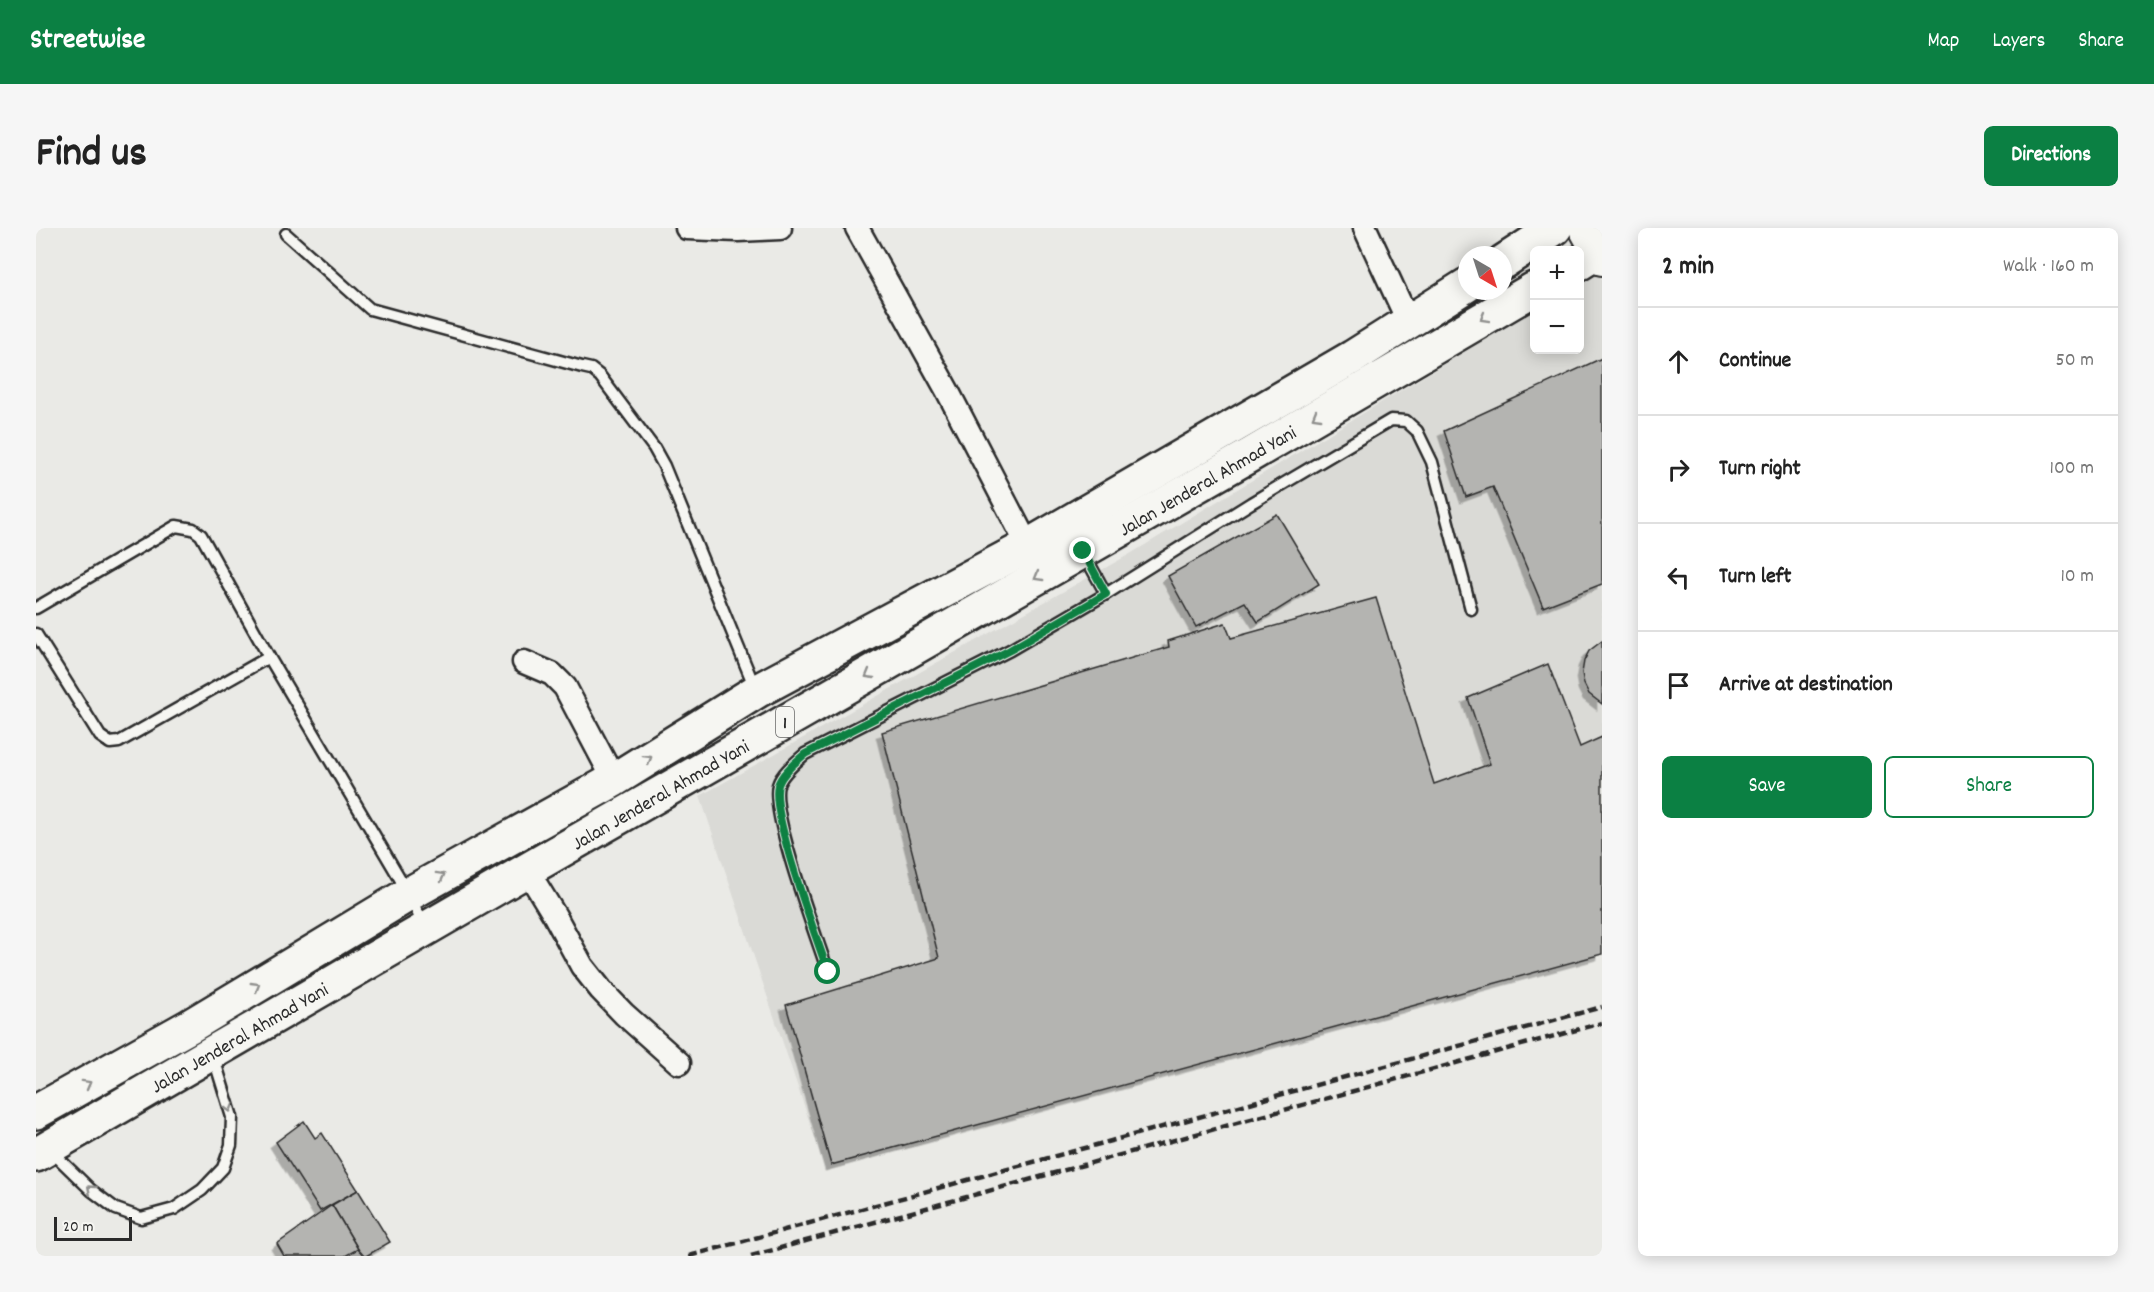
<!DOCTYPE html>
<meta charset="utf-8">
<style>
body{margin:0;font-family:Dekko,sans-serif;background:#f6f6f6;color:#222}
.controls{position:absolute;right:18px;top:18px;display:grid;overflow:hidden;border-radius:9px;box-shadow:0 3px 15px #0003}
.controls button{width:54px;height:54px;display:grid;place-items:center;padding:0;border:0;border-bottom:2px solid #e0e0e0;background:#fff;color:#222;font:30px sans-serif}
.compass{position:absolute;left:1422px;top:18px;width:54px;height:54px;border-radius:50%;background:#fff;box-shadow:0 3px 15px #0003;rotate:141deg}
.scale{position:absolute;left:18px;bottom:15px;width:78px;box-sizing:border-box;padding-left:6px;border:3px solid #2b2b2b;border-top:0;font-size:16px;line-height:21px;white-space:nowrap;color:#2b2b2b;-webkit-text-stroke:4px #f6f6f2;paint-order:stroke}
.stop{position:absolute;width:18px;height:18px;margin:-14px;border:4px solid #0b8043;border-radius:50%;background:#fff}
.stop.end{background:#0b8043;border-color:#fff;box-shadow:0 2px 6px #0008}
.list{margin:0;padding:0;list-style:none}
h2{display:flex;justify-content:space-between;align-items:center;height:78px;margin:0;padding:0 24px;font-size:26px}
h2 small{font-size:20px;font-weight:400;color:#767676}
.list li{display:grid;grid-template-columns:39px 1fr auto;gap:18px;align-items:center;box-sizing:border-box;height:108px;padding:0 24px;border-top:2px solid #e0e0e0}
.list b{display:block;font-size:22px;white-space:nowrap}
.list em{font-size:20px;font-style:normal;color:#767676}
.actions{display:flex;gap:12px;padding:18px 24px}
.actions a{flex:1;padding:14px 0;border:2px solid #0b8043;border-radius:9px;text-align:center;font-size:21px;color:#0b8043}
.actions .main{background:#0b8043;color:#fff}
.icon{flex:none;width:33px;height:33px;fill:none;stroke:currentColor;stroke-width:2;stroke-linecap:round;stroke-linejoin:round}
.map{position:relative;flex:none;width:1566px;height:1028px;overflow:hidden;border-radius:9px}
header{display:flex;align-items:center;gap:36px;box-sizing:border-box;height:84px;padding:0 30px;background:#0b8043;color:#fff}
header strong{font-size:28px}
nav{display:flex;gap:33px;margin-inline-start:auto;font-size:21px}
.intro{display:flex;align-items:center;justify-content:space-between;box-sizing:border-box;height:144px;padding:0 36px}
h1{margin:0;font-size:42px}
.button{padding:15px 27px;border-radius:9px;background:#0b8043;color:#fff;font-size:21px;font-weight:700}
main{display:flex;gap:36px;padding:0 36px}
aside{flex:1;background:#fff;border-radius:9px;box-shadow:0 3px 15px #0003}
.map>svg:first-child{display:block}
.built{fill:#dadad6}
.building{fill:#b4b4b1;stroke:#2b2b2b;stroke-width:1.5;filter:url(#shadow)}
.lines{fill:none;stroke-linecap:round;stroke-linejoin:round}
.lane-casing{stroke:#2b2b2b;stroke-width:15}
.street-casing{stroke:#2b2b2b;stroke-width:27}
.secondary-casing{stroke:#2b2b2b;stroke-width:36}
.highway-casing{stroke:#2b2b2b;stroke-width:38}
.lane{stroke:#f6f6f2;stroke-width:10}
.street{stroke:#f6f6f2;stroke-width:22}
.secondary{stroke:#f6f6f2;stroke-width:32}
.highway{stroke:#f6f6f2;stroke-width:33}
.rail{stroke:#2b2b2b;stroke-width:4.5;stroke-dasharray:9 4.5;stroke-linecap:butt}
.oneway{stroke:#90908e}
.route{stroke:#0b8043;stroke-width:8}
.labels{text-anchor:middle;stroke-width:6;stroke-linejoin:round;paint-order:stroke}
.shield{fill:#f6f6f2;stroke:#686867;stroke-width:1.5}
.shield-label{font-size:18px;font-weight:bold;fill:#2b2b2b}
.street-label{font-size:20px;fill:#2b2b2b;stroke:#f6f6f2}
</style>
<header>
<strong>Streetwise</strong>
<nav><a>Map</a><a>Layers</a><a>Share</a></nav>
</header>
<div class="intro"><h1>Find us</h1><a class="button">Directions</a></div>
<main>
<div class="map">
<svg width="1566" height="1028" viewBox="0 0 1566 1028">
<defs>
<filter id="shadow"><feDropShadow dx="-5.5" dy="5.5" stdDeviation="0" flood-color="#0004"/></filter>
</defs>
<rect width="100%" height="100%" fill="#eaeae6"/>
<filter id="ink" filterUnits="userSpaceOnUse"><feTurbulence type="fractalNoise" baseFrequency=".0167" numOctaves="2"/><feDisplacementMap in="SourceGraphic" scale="12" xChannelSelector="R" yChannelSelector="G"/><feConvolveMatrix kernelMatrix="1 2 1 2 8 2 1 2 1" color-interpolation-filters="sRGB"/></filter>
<g filter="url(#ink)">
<!-- built -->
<path class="built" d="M1562,43L1566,52V727L790,943L664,568L1094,326L1498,82V122H1544V55Z"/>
<!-- building -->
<g class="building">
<path d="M1566,130V356L1507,379L1457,259L1430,269L1408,203Z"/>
<path d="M1241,286L1283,356L1222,394L1209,374L1160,399L1132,348Z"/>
<path d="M1340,370L1398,556L1454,536L1432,470L1512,436L1544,519L1566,509V726L795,937L750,777L903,730L846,504L1133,419L1132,413L1189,395L1195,410Z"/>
<path d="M1566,413V476L1553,466L1548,456L1546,445L1548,433L1553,423Z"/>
<path d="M268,893L279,910L286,905L322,962L284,983L240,914Z"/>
<path d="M322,962L354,1014L330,1028H328L322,1021L296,977Z"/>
<path d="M296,977L322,1021L309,1028H248L241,1016Z"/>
</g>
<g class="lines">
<!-- lane casing -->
<g class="lane-casing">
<g id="lane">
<path d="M250,6L334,81L546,139L555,141L564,148L618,220L628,238L719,460"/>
<path d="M1048,326L1070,366"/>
<path d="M0,380L140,298L157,301L165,307L233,429L373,666L388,699"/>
<path d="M0,406L64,508L74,515L83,514L233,429"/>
<path d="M792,744C781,710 734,585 742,557C746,545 760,534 769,526L974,422L1070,366L1215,275L1355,192L1370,193L1381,203L1396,234L1435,381"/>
<path d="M15,923L55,962L80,981L105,990L138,981L166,962L187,940L195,917L196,889L177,827"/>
</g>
</g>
<!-- street casing -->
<g class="street-casing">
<g id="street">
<path d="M651,0L702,2L744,0"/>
<path d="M821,0L911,162L992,318"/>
<path d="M1329,0L1373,95"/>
<path d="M488,434L516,446L529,459L578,552"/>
<path d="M491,642L519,688L546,738L565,762L588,786L643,835"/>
</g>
</g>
<!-- secondary casing -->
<g class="secondary-casing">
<path id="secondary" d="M1549,0L1566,31"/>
</g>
<!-- highway casing -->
<g class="highway-casing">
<g id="highway">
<path d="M1467,34L1519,0"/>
<path d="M1544,35L1566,21"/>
<path d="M0,884L154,798L373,666L578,552L721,463L992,318L1317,129L1431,57"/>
<path d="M0,927L491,642L1216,226L1498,61"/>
</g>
</g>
<!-- lane -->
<use href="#lane" class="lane"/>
<!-- street -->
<use href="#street" class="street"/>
<!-- secondary -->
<use href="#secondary" class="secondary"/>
<!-- highway -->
<use href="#highway" class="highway"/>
<!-- rail -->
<g class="rail">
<path d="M653,1028L1566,779"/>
<path d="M715,1028L1566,795"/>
</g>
</g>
<!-- one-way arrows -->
<defs><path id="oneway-chevron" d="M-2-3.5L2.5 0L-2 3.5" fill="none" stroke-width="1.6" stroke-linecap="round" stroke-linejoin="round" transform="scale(1.5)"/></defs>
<g class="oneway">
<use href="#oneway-chevron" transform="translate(1448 90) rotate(150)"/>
<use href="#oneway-chevron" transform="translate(1280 188) rotate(150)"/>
<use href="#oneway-chevron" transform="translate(1002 349) rotate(150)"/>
<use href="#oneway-chevron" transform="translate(833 447) rotate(150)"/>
<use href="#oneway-chevron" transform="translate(612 531) rotate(-32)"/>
<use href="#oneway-chevron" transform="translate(405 648) rotate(-29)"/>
<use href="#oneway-chevron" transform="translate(220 758) rotate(-31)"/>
<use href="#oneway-chevron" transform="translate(51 856) rotate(-29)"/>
<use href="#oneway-chevron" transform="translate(193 880) rotate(74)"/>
<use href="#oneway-chevron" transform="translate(55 961) rotate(-139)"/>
</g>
</g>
<g class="lines" filter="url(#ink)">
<!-- route -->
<path class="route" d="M792,744C781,710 734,586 742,557C746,545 760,534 769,526L974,422L1070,366L1047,323"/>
</g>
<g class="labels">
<!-- shield labels -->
<rect class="shield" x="740" y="479" width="18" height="30" rx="4.5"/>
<g class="shield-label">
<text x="749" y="500">1</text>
</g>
<!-- street labels -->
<g class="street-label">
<text transform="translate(1171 252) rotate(-30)" y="7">Jalan Jenderal Ahmad Yani</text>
<text transform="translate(624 566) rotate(-30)" y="7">Jalan Jenderal Ahmad Yani</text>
<text transform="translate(203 809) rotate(-30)" y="7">Jalan Jenderal Ahmad Yani</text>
</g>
</g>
</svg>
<div class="controls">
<button>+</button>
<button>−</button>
</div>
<svg class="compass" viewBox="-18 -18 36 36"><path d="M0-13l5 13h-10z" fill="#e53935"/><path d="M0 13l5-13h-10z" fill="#767676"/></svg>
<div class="scale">20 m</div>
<div class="stop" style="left:792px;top:744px"></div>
<div class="stop end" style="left:1047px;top:323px"></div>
</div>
<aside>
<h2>2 min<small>Walk · 160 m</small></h2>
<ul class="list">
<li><svg class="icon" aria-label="ahead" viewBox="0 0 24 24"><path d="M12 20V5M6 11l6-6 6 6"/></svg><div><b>Continue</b></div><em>50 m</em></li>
<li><svg class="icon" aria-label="right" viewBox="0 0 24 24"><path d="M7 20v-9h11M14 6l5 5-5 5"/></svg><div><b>Turn right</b></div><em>100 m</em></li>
<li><svg class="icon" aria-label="left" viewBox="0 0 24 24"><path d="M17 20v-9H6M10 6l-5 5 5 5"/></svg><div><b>Turn left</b></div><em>10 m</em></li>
<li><svg class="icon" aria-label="arrive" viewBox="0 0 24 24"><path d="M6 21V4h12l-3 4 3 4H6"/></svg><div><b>Arrive at destination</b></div></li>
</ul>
<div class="actions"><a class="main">Save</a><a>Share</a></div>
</aside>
</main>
